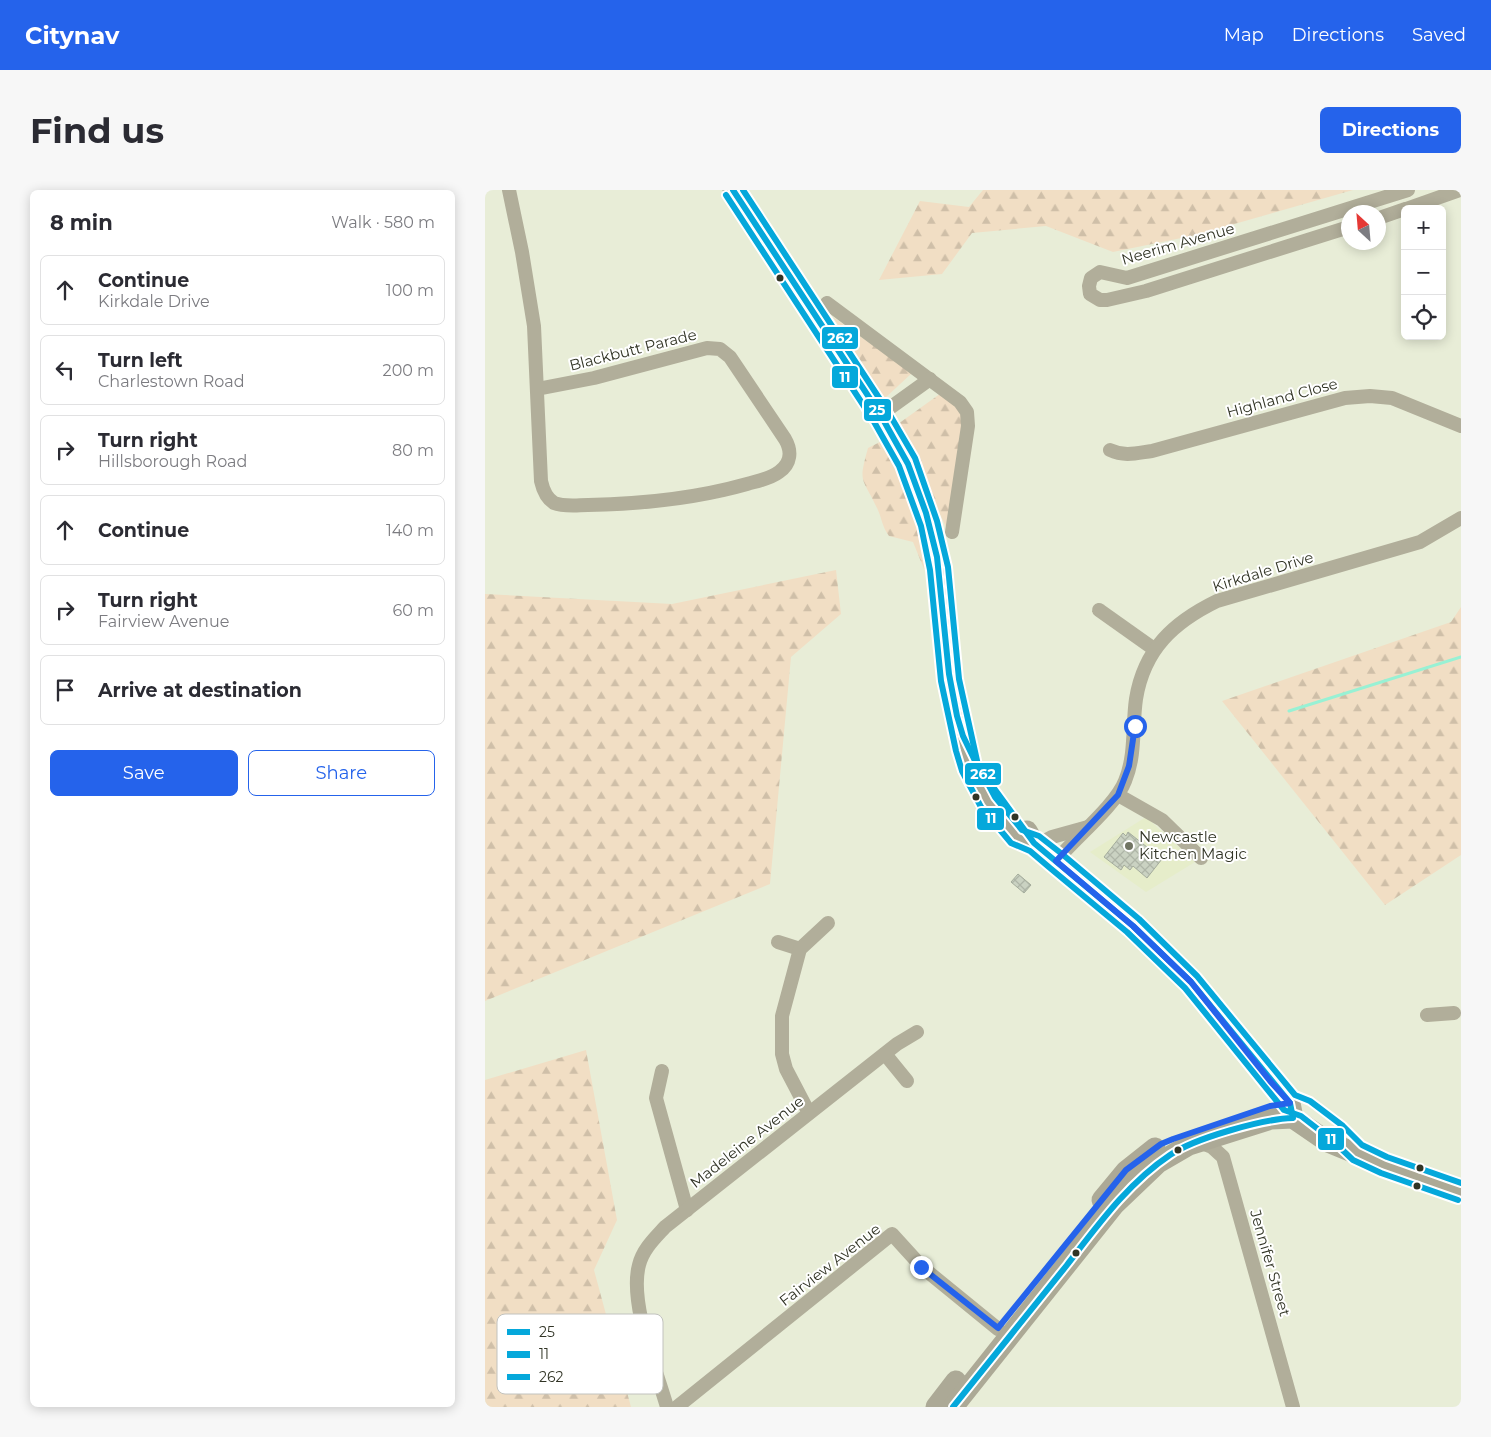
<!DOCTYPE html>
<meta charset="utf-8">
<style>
body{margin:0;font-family:Montserrat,sans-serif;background:#f7f7f7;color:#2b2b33}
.controls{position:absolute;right:15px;top:15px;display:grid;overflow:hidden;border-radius:8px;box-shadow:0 2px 12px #0003}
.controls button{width:45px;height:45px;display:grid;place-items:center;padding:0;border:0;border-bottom:1px solid #e1e1e2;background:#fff;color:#2b2b33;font:25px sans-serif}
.compass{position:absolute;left:856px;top:15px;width:45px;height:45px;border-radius:50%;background:#fff;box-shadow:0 2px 12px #0003;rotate:334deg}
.stop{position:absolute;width:15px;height:15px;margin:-11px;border:4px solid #2563eb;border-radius:50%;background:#fff}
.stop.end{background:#2563eb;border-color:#fff;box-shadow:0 1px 5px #0008}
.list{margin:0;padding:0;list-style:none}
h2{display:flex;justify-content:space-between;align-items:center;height:65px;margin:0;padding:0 20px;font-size:21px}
h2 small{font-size:16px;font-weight:400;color:#7c7c81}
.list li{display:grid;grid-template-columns:32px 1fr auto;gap:15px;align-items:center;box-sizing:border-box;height:70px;margin:0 10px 10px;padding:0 10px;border:1px solid #e1e1e2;border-radius:8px}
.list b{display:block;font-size:19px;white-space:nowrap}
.list p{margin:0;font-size:16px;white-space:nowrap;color:#7c7c81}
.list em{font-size:16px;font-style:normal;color:#7c7c81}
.actions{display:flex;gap:10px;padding:15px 20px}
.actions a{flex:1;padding:11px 0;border:1px solid #2563eb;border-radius:8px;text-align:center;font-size:18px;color:#2563eb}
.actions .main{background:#2563eb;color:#fff}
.icon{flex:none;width:28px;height:28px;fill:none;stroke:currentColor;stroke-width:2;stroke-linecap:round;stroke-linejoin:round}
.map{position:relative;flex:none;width:976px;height:1217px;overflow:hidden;border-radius:8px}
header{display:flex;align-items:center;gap:30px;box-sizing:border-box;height:70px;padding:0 25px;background:#2563eb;color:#fff}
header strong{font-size:24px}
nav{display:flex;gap:28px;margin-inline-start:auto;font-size:18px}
.intro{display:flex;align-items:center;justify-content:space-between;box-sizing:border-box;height:120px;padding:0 30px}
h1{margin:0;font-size:35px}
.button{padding:12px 22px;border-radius:8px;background:#2563eb;color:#fff;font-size:18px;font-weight:700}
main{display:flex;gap:30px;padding:0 30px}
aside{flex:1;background:#fff;border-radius:8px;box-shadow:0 2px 12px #0003}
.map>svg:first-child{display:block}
.built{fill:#e6edca}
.forest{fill:url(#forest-firs)}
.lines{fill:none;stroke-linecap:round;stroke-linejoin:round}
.stream{stroke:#98f1d4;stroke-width:3}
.building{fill:url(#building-cross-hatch);stroke:#a4ac9c}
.street{stroke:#b1ae9a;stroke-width:14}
.primary{stroke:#aca996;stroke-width:21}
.bus-1-casing{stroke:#fff;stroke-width:10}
.bus-2-casing{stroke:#fff;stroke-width:10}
.bus-3-casing{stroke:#fff;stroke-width:10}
.bus-1{stroke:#05a8db;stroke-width:6}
.bus-2{stroke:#05a8db;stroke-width:6}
.bus-3{stroke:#05a8db;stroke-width:6}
.route{stroke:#2563eb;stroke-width:6}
.bus-dot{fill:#313425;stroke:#fff;stroke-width:2}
.poi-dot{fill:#717563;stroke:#fff;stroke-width:2}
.labels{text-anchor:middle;stroke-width:4;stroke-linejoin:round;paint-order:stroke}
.street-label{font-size:15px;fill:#313425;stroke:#fff}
.poi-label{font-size:15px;fill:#313425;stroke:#fff;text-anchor:start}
.key{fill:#fff;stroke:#c1c2be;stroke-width:1}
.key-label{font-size:14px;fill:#313425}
.line-badge{stroke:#fff;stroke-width:2}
.badge-label{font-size:14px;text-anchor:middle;font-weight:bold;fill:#fff}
</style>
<header>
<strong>Citynav</strong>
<nav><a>Map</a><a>Directions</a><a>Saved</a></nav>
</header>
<div class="intro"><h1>Find us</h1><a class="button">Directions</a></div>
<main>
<aside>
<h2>8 min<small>Walk · 580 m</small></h2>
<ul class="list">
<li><svg class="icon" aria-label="ahead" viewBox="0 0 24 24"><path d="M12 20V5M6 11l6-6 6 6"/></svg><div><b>Continue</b><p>Kirkdale Drive</p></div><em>100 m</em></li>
<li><svg class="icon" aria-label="left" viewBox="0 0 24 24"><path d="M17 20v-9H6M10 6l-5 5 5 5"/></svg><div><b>Turn left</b><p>Charlestown Road</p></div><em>200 m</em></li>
<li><svg class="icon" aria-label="right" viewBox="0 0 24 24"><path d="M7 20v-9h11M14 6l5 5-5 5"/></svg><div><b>Turn right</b><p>Hillsborough Road</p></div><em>80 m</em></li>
<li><svg class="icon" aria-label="ahead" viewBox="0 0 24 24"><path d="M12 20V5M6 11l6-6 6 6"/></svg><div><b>Continue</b></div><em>140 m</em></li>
<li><svg class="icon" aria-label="right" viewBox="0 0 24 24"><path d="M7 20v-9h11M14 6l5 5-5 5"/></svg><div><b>Turn right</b><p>Fairview Avenue</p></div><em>60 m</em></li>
<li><svg class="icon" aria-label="arrive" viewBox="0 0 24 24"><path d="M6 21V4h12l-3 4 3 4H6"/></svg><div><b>Arrive at destination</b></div></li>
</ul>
<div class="actions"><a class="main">Save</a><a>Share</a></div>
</aside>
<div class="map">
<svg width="976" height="1217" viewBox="0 0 976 1217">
<defs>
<pattern id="forest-firs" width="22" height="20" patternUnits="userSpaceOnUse" patternTransform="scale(1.25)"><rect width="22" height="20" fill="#f1dec4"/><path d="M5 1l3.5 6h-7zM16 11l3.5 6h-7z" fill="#cfbfa8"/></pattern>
<pattern id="building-cross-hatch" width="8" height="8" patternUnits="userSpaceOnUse" patternTransform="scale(1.25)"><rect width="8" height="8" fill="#cad2c2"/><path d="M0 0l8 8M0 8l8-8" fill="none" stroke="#aeb5a7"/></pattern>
</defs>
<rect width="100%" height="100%" fill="#e8edd7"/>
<!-- built -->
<path class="built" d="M661,627L710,672L661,702L605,662Z"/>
<!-- forest -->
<g class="forest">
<path d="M498,0H868L711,45L628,62L561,36L487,43L457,84L394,90L435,11L484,17Z"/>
<path d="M348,127L427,183L399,209Z"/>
<path d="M459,201L483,228L461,337L413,234Z"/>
<path d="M401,249L419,275L445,379H439L428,352L404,346C397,337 397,328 392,318C377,286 373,294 383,258Z"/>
<path d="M351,380L356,424L306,467L285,694L0,811V404L187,414Z"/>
<path d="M976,417V665L900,715L737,511L966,432Z"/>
<path d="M101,860L132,1030L109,1080L146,1217H0V890Z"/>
</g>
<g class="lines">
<!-- stream -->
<path class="stream" d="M804,521L976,467"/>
</g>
<!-- building -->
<g class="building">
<path d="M643,642L677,669L662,688L648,676L645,680L639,675L636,680L619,667L638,643L641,646Z"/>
<path d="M533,684L546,695L539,703L526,692Z"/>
</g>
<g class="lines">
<!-- street -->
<g class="street">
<path d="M24,0L37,62L49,136L56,291C58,300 61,308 69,313C79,317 93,315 103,315C158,314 209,309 262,294C272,291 285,289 294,282C306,274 307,261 300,249L245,167L235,159L222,158L109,188L52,199"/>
<path d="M921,19L975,0"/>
<path d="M894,28L920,19"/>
<path d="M864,37L661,101L622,110H615L605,104L604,96L606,88L615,82L642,88L923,0"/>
<path d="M342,113L475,212L482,222L483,236L467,342"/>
<path d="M395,225L445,189"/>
<path d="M625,260C640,267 652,263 667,261L860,208L885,206L907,208L976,236"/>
<path d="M614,420L669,459"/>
<path d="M633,605L677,630L716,668"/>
<path d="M552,655L567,647L603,637"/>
<path d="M571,671C589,649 631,615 640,591C651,565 647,536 651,509C659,459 689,432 732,411L935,352L976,328"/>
<path d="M293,752L315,759"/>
<path d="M942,825L969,823"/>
<path d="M400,864L422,891"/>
<path d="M177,881L171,908L202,1020"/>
<path d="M324,923L301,879L297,864V826L315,759L343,733"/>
<path d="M714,952L727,957L738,967L808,1217"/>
<path d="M182,1217C171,1179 144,1112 154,1075C158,1059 170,1048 180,1037L412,854L432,842"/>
<path d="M192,1217L407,1044L437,1077L513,1139"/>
</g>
<!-- primary -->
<g class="primary">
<path d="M248,0L395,225L422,272L444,334L454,379L465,490L485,578L503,612L526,640L532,647L549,653"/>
<path d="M542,641L549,653L648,736L706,792L785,891L805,913L808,928"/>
<path d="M617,1010L641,981L670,958"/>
<path d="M451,1217L471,1191"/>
<path d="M468,1217L629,1015L673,973L704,955L786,929L808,928L843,952L899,975L976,1002"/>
</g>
<!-- bus-1 casing -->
<g class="bus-1-casing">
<path id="bus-1" d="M248,0L395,224L423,274L441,323L452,367L464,484L472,526L478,546L492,575L549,653L648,736L706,792L805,913L808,928C778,929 710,948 685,965C643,993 613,1035 582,1075C544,1122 506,1170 468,1217"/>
</g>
<!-- bus-2 casing -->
<g class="bus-2-casing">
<path id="bus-2" d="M241,5L388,230L414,276L436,336L445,380L456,491L471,561L477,581L496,617L526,653L545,661L565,678L642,742L700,798L799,920L816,926L847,950L868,970L896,983L973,1010"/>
</g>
<!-- bus-3 casing -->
<g class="bus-3-casing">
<path id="bus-3" d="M258,0L402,220L430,268L452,331L463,377L474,489L489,557L493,575L510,607L537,640L554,646L577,664L654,729L712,786L810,905L825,911L858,936L877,955L902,967L976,993"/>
</g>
<!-- bus-1 -->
<use href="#bus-1" class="bus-1"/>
<!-- bus-2 -->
<use href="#bus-2" class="bus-2"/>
<!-- bus-3 -->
<use href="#bus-3" class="bus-3"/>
</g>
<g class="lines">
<!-- route -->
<path class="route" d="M436,1077L513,1138L641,980L676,954L688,949L785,916L805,913L785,891L706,792L648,736L571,671L633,605L644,576L650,536"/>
</g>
<!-- markers -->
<g class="bus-dot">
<circle cx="295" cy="88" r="4.5"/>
<circle cx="491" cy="607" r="4.5"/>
<circle cx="530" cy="627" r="4.5"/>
<circle cx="693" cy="960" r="4.5"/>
<circle cx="935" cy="978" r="4.5"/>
<circle cx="932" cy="996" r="4.5"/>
<circle cx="591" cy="1063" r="4.5"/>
</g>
<circle class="poi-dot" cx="644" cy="656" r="5"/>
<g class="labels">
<!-- street labels -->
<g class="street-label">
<text transform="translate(693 54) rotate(-16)" y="5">Neerim Avenue</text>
<text transform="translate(148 160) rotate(-14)" y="5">Blackbutt Parade</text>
<text transform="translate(797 208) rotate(-15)" y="5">Highland Close</text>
<text transform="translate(778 382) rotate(-17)" y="5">Kirkdale Drive</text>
<text transform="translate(262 952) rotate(-38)" y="5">Madeleine Avenue</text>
<text transform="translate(785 1073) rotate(74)" y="5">Jennifer Street</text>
<text transform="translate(345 1075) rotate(-38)" y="5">Fairview Avenue</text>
</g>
<!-- poi labels -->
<g class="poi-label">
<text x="654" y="652">Newcastle<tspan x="654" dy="17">Kitchen Magic</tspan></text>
</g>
</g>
<!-- legend -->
<rect x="12" y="1124" width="166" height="80" rx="8" class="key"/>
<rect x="22" y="1139" width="23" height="6" fill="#05a8db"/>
<rect x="22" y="1161" width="23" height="7" fill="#05a8db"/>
<rect x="22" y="1184" width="23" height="6" fill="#05a8db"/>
<g class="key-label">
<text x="54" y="1147">25</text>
<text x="54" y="1169">11</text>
<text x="54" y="1192">262</text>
</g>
<g class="line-badge">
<rect x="336" y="136" width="38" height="24" rx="5" fill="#05a8db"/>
<rect x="346" y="175" width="28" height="24" rx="5" fill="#05a8db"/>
<rect x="378" y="208" width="29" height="24" rx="5" fill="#05a8db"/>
<rect x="479" y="572" width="38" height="24" rx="5" fill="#05a8db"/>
<rect x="491" y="617" width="29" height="24" rx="5" fill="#05a8db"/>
<rect x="832" y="937" width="28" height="24" rx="5" fill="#05a8db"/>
</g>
<g class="badge-label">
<text x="355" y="153">262</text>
<text x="360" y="192">11</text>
<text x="392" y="225">25</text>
<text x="498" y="589">262</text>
<text x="506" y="633">11</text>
<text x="846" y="954">11</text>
</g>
</svg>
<div class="controls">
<button>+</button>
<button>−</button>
<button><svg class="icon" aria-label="locate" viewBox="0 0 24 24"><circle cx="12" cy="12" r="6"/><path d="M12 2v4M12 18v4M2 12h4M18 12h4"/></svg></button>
</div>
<svg class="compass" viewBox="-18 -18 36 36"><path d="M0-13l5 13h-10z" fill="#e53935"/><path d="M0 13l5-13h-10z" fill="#7c7c81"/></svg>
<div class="stop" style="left:650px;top:536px"></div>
<div class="stop end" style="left:436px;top:1077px"></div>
</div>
</main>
